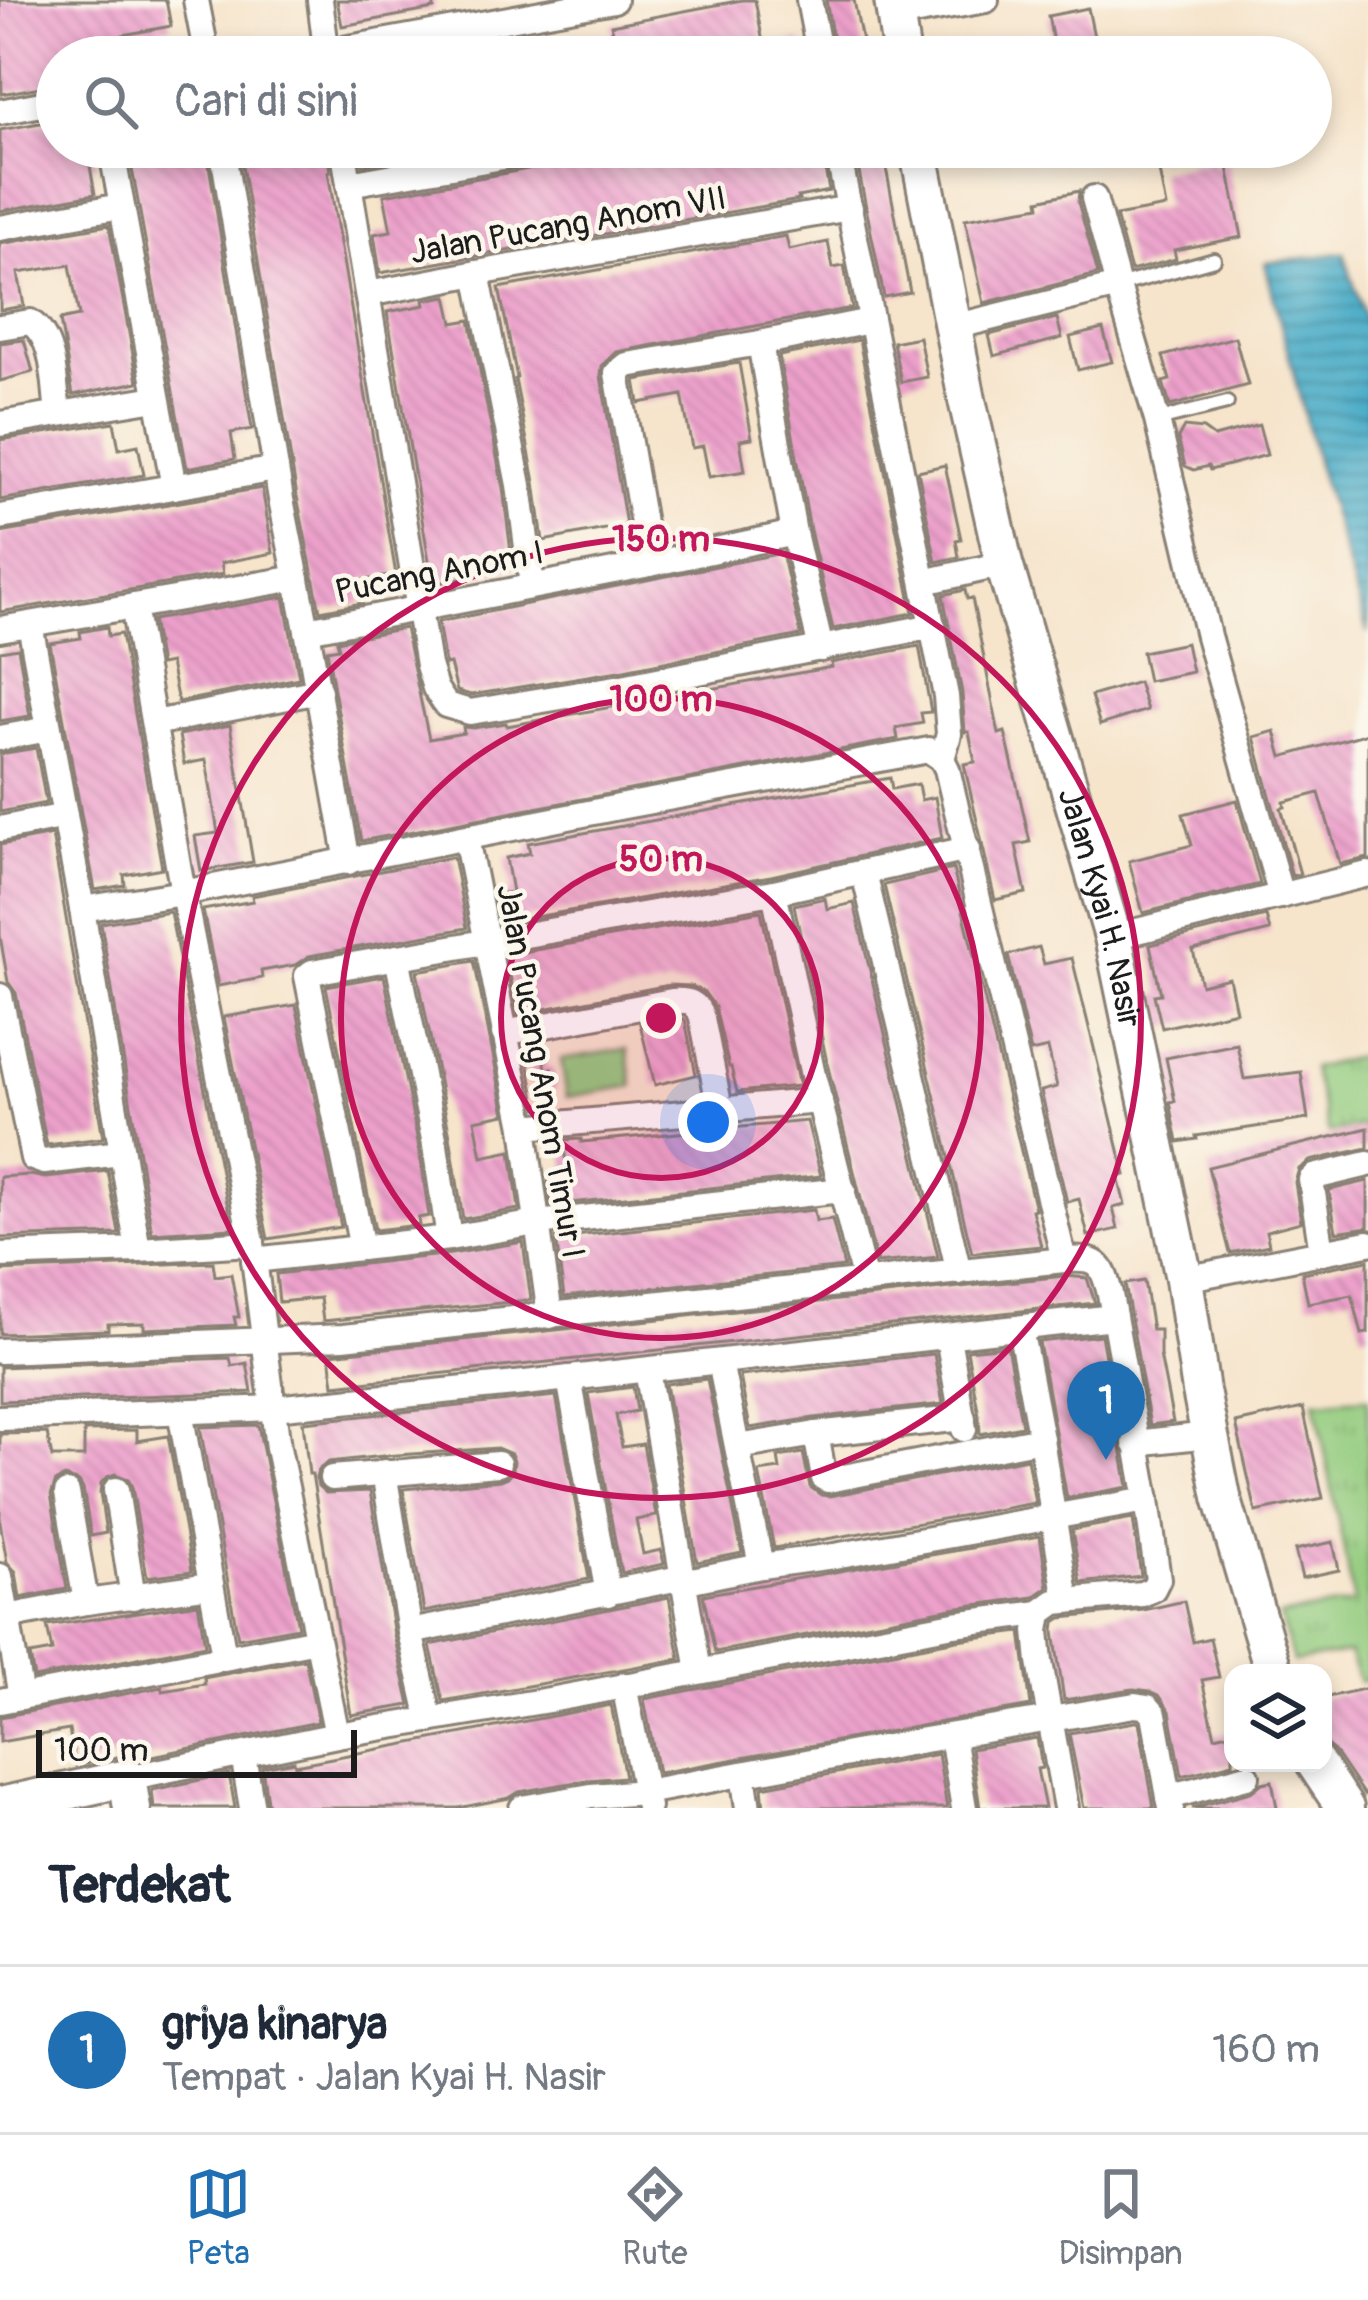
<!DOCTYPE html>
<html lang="id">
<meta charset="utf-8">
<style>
body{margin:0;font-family:Pangolin,sans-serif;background:#f6f6f7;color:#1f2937}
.controls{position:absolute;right:36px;bottom:36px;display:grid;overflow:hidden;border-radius:24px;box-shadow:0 6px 18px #0003}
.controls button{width:108px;height:108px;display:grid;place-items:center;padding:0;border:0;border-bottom:3px solid #e0e1e3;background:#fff;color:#1f2937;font:60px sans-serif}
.scale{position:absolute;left:36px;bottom:30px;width:321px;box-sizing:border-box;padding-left:12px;border:6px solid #1c1c1c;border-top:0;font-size:33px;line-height:42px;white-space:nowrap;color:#1c1c1c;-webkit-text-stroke:9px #fbf7ec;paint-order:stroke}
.you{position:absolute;left:708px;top:1122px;width:42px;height:42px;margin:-30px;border:9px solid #fff;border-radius:50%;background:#1a73e8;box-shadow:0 0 0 18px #1a73e833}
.badge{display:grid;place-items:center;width:78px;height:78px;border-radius:50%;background:#1f6fb2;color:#fff;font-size:39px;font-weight:700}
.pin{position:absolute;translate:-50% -99px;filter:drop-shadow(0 3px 6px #0008)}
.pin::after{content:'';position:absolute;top:63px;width:42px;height:36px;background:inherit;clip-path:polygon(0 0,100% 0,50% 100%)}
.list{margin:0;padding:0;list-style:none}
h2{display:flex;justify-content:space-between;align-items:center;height:156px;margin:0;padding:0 48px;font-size:51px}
h2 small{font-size:39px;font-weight:400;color:#747a83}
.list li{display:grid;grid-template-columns:78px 1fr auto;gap:36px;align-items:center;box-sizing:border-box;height:168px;padding:0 48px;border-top:3px solid #e0e1e3}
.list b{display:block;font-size:45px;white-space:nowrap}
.list p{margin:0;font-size:39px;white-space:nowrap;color:#747a83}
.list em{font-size:39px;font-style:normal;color:#747a83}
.icon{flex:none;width:66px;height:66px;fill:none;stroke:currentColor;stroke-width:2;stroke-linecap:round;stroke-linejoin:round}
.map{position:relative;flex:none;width:1368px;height:1808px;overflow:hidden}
.search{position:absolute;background:#fff;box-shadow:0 6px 18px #0003;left:36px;right:36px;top:36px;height:132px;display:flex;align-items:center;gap:30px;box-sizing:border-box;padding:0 42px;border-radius:66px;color:#747a83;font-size:45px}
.sheet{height:324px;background:#fff}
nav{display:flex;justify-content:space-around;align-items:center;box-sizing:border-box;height:168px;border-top:3px solid #e0e1e3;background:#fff;font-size:33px;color:#747a83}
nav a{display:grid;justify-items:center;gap:6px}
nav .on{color:#1f6fb2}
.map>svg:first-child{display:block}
.grass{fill:url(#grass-tufts);stroke:#58744d;stroke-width:3}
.pitch{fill:#93cb7e;stroke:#58744d;stroke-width:3}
.water{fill:url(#water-rules);stroke:#326472;stroke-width:3}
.building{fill:url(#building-back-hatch)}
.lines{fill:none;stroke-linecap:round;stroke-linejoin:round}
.lane-casing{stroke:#898074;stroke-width:18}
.street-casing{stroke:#898074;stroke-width:30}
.secondary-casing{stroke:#898074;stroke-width:42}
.lane{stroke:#fff;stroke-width:12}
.street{stroke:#fff;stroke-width:24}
.secondary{stroke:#fff;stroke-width:36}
.ring{fill:none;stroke:#c2185b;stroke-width:6}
.labels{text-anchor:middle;stroke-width:9;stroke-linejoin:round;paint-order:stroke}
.street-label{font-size:33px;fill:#1c1c1c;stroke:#fbf7ec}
.centre{fill:#c2185b;stroke:#fbf7ec;stroke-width:6}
.ring-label{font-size:36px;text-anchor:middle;font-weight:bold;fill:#c2185b;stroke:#fbf7ec;stroke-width:9;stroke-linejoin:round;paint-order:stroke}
</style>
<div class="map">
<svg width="1368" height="1808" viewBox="0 0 1368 1808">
<defs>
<pattern id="grass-tufts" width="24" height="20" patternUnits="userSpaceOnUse" patternTransform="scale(3)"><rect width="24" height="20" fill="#93cb7e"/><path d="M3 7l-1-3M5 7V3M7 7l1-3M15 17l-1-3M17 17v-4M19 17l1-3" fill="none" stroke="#7eae6c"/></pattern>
<pattern id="water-rules" width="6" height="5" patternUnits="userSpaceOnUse" patternTransform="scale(3)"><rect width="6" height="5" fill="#48acc7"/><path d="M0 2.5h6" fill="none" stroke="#3b8ba1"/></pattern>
<pattern id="building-back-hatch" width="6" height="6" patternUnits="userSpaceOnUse" patternTransform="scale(3)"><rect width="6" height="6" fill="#eca0cb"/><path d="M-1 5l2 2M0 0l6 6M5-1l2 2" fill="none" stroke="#ca89ae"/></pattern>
</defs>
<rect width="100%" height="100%" fill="#fbf7ec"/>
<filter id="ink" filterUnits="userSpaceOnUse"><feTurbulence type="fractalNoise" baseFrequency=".00833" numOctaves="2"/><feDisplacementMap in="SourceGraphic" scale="24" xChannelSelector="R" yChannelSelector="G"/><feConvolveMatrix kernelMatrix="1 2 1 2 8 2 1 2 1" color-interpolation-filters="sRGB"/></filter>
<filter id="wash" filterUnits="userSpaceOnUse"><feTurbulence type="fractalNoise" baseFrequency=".004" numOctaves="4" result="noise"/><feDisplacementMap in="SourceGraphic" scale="48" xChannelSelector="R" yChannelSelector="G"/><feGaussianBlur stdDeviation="2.7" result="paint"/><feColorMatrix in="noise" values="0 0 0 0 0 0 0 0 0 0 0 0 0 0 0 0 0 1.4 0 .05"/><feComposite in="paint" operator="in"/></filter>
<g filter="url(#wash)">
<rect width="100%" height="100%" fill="#f6e4cb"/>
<!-- grass -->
<g class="grass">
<path d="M1368,1054V1125L1329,1133L1312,1068Z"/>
<path d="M1368,1398V1680L1359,1682L1349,1653L1293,1662L1280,1616L1354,1603L1315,1401Z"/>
</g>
<!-- pitch -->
<path class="pitch" d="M627,1049L633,1086L567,1097L561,1059Z"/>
<!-- water -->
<path class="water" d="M1344,253L1368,329V633L1317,464L1265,263Z"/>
<g id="blocks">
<!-- building -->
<g class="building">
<path d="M0,0H166L171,26L123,35L128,57H57V84L2,94Z"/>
<path d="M337,0H434V9L342,26Z"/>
<path d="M742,0H755L764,48L800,41L803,57H618L611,25Z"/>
<path d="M826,0H854L865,57H836Z"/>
<path d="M1088,8L1094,37L1073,42L1076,57H1056L1048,16Z"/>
<path d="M57,120V147H95L97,164L90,166L95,194L0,211V130Z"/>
<path d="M128,147H146L145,158L181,152L180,147H206L252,429L231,433L235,459L187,468Z"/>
<path d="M239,147H327L330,172H328L396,575L358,581L362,603L320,611L297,496Z"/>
<path d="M360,147H463L363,165Z"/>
<path d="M594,147H821L829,191L798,197L799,200L380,273L374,234L391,231L384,195L561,163L569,159L574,151Z"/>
<path d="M854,147H882L910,292L884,297Z"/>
<path d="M1213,160L1214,165L1227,162L1242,237L1174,250L1176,259L1131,271L1116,216L1166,207L1159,171Z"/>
<path d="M1079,191L1078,202L1098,274L984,303L965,219L1040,206L1039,200Z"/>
<path d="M109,225L138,382L73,395L60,320L79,316L70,265L18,273L24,306L0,310V244Z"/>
<path d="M786,236L789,250L828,242L833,268L844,266L852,308L617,352L602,366L601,376L626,525L543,541L535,482L515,379L517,378L499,288Z"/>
<path d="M447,296L453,323L470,320L503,488L513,569L433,584L387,312L425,305L424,300Z"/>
<path d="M1057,318L1062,338L994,356L989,335Z"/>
<path d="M1103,329L1112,362L1078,370L1070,337Z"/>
<path d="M919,337L927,377L901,382L893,342Z"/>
<path d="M1235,337L1248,385L1170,406L1163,382L1170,380L1163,356Z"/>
<path d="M24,340L33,372L0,381V343Z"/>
<path d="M859,340L913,613L833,629L810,530L779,356Z"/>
<path d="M739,363L752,438L740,440L745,471L709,477L703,446L692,448L682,395L639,403L635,380Z"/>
<path d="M114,422L119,449L138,445L144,475L0,500V440Z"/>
<path d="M1259,425L1267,455L1210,470L1208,466L1194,470L1185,466L1178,438L1184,427L1203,429L1214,437Z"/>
<path d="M945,465L961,539L956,540L959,557L936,562L918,471Z"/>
<path d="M262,488L273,553L221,563L223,574L0,612V533Z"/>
<path d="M782,553L801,635L619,671L471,695L457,691L450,664L445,665L438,622Z"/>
<path d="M965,590L967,599L972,598L999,734L1005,732L1030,842L1016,845L1026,893L995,900L964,764L975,762L969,732H965L962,693L943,595Z"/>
<path d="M284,597L299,678L178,702L170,663L160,665L152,620Z"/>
<path d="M107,627L108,636L121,634L162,868L124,875L125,885L95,890L50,643L81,638L80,632Z"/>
<path d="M405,628L429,739L464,733L463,727L473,728L506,723L507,726L832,667L831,663L919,646L931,712L921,713L923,723L896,728L898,739L361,841L327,650L339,648L337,641Z"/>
<path d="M1186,643L1192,672L1148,681L1142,652Z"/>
<path d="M18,648L30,716L0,721V651Z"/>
<path d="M1138,682L1147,710L1100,725L1091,696Z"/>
<path d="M230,725L253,862L201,871L195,836L218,833L206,760L184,764L179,735Z"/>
<path d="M1275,731L1282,757L1368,733V858L1340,864L1319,793L1284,802L1285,807L1281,808L1300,874L1292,876L1254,737Z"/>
<path d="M36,748L46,803L0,812V754Z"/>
<path d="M890,778L892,789L918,784L921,800L935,797L942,838L771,876L500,923L494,895L512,892L506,858L530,853L528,843Z"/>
<path d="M1237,800L1260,884L1143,913L1129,861L1192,845L1183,814Z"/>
<path d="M52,835L103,1138L47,1145L16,993L8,982L0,936V845Z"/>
<path d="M453,857L467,928L309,956L295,965L261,971L262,978L218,986L203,910L253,901L252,896Z"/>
<path d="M953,869L1035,1209L1032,1210L1041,1246L972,1253L884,885Z"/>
<path d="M825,898L827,909L854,903L938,1257L877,1263L828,1067L794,905Z"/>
<path d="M761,911L799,1086L737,1092L731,1067H729L715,1007L704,992L691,986L669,985L518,1014L506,955Z"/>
<path d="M170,912L232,1228L152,1233L101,923Z"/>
<path d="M1266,916L1270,931L1193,950L1201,985L1229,978L1236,1011L1162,1028L1154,995L1161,994L1150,945Z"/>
<path d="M1039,947L1044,964L1072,958L1125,1175L1118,1177L1125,1205L1113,1208L1118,1229L1088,1236L1079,1199L1067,1202L1041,1091L1057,1087L1048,1048L1031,1052L1008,955Z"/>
<path d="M474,961L505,1114L475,1120L482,1157L511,1151L519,1209L463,1219L450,1136L417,971Z"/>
<path d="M384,976L418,1142L429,1216L418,1218L419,1225L375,1230L326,986Z"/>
<path d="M296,1005L341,1227L268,1239L224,1017Z"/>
<path d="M674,1017L685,1020L696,1075L655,1085L640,1024Z"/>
<path d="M1237,1044L1244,1079L1301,1072L1308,1119L1196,1136L1197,1139L1178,1142L1170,1102L1175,1101L1166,1058Z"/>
<path d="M543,1053L546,1069L552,1068L556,1089L549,1090L552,1106L537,1108L527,1056Z"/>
<path d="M807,1121L821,1176L551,1205L548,1182L567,1180L564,1140L581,1139V1142Z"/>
<path d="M1368,1128V1148L1310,1161L1299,1169L1295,1182L1301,1222L1266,1231L1269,1245L1230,1253L1208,1167Z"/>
<path d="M108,1171L119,1234L0,1238V1177L30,1175L46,1178Z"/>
<path d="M1368,1181V1227L1336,1232L1329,1190Z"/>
<path d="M814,1210L816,1221L832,1219L844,1267L564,1297L556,1238Z"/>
<path d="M523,1242L531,1300L323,1321L320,1298L279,1302L276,1274L451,1254Z"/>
<path d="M1368,1260V1333L1362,1334L1352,1295L1308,1303L1302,1273Z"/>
<path d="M213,1262L215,1276L231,1274L239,1317H234L236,1325L144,1329V1323L108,1324V1330L0,1334V1271Z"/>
<path d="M1065,1276L1087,1278L1095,1303L334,1385L330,1354Z"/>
<path d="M1144,1281L1152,1330H1160V1355L1173,1422L1150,1425L1125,1284Z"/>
<path d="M1101,1335L1128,1487L1067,1498L1039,1342Z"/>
<path d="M1007,1346L1022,1426L980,1434L979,1415L967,1350Z"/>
<path d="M934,1354L943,1404L814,1418L750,1428L740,1376Z"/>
<path d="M230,1358L232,1366L247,1363L252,1392L0,1401V1367Z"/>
<path d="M707,1379L742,1553L697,1562L666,1384Z"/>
<path d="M633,1387L637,1411L616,1415L622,1447L643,1444L656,1516L636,1520L643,1554L661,1550L664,1564L621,1573L588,1393Z"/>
<path d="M556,1396L589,1579L424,1612L403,1489L501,1480L508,1477L513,1470L514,1461L511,1454L497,1448L383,1456L329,1462L318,1470L316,1478L318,1486L326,1493L370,1491L394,1635L410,1705L351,1715L312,1474H309L303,1422Z"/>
<path d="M1303,1408L1323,1498L1256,1512L1236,1423Z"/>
<path d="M258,1425L298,1627L238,1638L200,1427Z"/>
<path d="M137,1430V1441L168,1436L192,1571L147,1577L132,1487L128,1479L115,1474L107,1477L101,1483L100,1493L106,1533L91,1536L83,1489L79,1482L65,1477L56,1481L51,1495L67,1589L20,1598L16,1572L7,1562L0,1522V1434L47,1433L52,1457H84V1431Z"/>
<path d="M803,1453L810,1487L821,1495L830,1496L1027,1458L1035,1503L774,1548L759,1472L780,1469L778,1457Z"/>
<path d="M1133,1519L1141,1576L1081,1583L1072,1530Z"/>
<path d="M1040,1536L1048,1587L1034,1597L952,1608L715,1652L703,1595Z"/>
<path d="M1333,1542L1339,1570L1302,1578L1295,1550Z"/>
<path d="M669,1597L680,1659L443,1701L430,1645Z"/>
<path d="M1184,1601L1193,1642L1210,1638L1219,1677L1202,1680L1215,1736L1233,1732V1763L1182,1776L1170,1711L1159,1695L1150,1691L1133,1689L1064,1700L1054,1632L1055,1622L1061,1618L1144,1610Z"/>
<path d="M198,1603L205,1645L34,1678L30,1655L52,1651L47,1626Z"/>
<path d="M1021,1632L1031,1706L658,1773L644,1699L957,1640Z"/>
<path d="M305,1659L318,1722L138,1759L122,1756L76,1766L69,1730L0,1742V1717L162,1687L163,1691L205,1684L204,1678Z"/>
<path d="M1368,1688V1794L1364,1795L1334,1751L1323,1742V1698Z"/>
<path d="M611,1705L625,1777L588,1780L519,1792L509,1798L458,1808H268L262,1767L294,1761L295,1765Z"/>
<path d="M1135,1722H1139L1154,1808H1084L1069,1733Z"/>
<path d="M1037,1738L1042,1768L1037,1769L1045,1808H980L971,1749Z"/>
<path d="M938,1754L947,1808H764L762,1787Z"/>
<path d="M229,1774L235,1808H154L152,1790Z"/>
<path d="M1272,1781L1277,1808H1192L1251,1792L1262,1783Z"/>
</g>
</g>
</g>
<g filter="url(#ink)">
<use href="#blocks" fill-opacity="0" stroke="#898074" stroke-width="3"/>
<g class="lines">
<!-- lane casing -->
<g class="lane-casing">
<g id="lane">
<path d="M1118,286L1214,259"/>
<path d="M1158,420L1227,403"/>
</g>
</g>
<!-- street casing -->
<g class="street-casing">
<g id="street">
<path d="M196,0L207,57"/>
<path d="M320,0L327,57"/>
<path d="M809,0L820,57"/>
<path d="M896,16L986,0"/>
<path d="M299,57L614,0"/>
<path d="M0,112L57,101"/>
<path d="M111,147L174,487"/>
<path d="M222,147L281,499L307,630L348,862"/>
<path d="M343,147L428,665L435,688L446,705L470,712L622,687L933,626"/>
<path d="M837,147L946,696L949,734L942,759"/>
<path d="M349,184L558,147"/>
<path d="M1094,198L1118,286"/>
<path d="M0,228L121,206"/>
<path d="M477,273L519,485L532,586"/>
<path d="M368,294L477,273L850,208"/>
<path d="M0,327L30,322C56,339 54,385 58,414"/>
<path d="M954,327L1118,286L1157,420L1208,636L1281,896"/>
<path d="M760,343L794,533L821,649"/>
<path d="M0,424L156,398"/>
<path d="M0,517L276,469"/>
<path d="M650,564L617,373L627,365L760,343L870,321"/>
<path d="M924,582L1004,564"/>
<path d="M133,606L183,893L252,1243L278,1448L337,1735"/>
<path d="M30,624L82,909L138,1250L252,1243"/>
<path d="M0,629L297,578"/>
<path d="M307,630L650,564L794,533"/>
<path d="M154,723L319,691"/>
<path d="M0,738L49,729"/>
<path d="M0,829L65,816"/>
<path d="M466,838L524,1127L550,1316"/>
<path d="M864,873L959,1272"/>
<path d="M774,892L968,849"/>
<path d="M82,909L183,893L624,806L929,750L942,759L947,769L1064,1260"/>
<path d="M1113,937L1368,874"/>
<path d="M397,957L434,1139L449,1238"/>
<path d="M0,996L33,1158L44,1162L121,1153"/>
<path d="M504,1033L672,1001C689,1000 697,1002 702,1018L720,1109"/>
<path d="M524,1127L820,1101"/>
<path d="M362,1248L307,976L312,972L774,892L812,1071L865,1282"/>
<path d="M1322,1252L1311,1180L1314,1177L1368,1164"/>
<path d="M0,1255L138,1250"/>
<path d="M254,1260L449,1238L537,1223L843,1190"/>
<path d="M1184,1279L1368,1243"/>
<path d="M1020,1328L1041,1439"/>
<path d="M948,1337L964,1429"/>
<path d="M0,1351L343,1337L1064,1260C1098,1258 1102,1262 1110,1294L1147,1500L1158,1579L1153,1589L1142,1594L1055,1602L1040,1613L1037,1631L1040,1662L1066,1808"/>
<path d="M720,1362L761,1566L834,1556L1147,1500"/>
<path d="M647,1370L699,1671"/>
<path d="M569,1378L608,1594"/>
<path d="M180,1411L224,1656"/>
<path d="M0,1418L273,1408L525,1383L1114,1317"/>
<path d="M816,1434L963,1418"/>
<path d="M1135,1443L1209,1435"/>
<path d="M738,1447L816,1434L824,1478L828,1480L1041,1439L1067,1601"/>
<path d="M384,1472L410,1632L430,1720"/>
<path d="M332,1478L498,1464"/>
<path d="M116,1490L133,1597"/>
<path d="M67,1493L86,1602"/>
<path d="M0,1576L21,1697"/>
<path d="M7,1617L86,1602L211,1585"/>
<path d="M410,1632L685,1577L692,1580L761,1566"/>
<path d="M624,1685L648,1807"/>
<path d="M0,1701L317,1640"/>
<path d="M952,1736L964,1808"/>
<path d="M243,1755L252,1808"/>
<path d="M743,1774L748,1808"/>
<path d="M127,1778L337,1735L555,1699L954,1624L1040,1613"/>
<path d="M1169,1797L1247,1776"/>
<path d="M522,1808L591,1796L645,1792L924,1740L1135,1705L1148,1707L1154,1714L1171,1808"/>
</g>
</g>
<!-- secondary casing -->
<g class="secondary-casing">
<g id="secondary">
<path d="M893,0L902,57"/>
<path id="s1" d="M918,147L967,400L1004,564L1113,937L1184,1279L1201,1391L1222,1497L1274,1673"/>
<path d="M1315,1763L1345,1808"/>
<path d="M0,1806L127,1778L132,1808"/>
</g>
</g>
<!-- lane -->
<use href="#lane" class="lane"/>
<!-- street -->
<use href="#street" class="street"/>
<!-- secondary -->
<use href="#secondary" class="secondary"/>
</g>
</g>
<!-- distance rings -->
<circle cx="661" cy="1018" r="160" fill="#c2185b" fill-opacity=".12"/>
<g class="ring">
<circle cx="661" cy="1018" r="160"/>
<circle cx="661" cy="1018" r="320"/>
<circle cx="661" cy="1018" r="480"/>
</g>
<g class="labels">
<!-- street labels -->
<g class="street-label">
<text transform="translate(568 224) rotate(-10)" y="12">Jalan Pucang Anom VII</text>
<text transform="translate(439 571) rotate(-11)" y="12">Pucang Anom I</text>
<text dy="12" stroke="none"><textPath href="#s1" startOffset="783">Jalan Kyai H. Nasir</textPath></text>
<text transform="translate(542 1071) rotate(80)" y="12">Jalan Pucang Anom Timur I</text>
</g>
</g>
<circle cx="661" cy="1018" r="18" class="centre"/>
<g class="ring-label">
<text x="661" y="551">150 m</text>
<text x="661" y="711">100 m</text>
<text x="661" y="871">50 m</text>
</g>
</svg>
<div class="controls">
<button><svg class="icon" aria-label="layers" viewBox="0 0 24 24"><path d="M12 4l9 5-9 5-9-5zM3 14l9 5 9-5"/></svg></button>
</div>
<div class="scale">100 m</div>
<div class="you"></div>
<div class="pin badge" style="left:1106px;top:1460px">1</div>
<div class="search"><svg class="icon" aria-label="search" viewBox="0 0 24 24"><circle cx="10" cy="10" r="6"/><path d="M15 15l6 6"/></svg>Cari di sini</div>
</div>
<section class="sheet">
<h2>Terdekat<small></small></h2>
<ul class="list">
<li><span class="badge">1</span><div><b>griya kinarya</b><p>Tempat · Jalan Kyai H. Nasir</p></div><em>160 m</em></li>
</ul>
</section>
<nav>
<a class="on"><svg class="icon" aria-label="map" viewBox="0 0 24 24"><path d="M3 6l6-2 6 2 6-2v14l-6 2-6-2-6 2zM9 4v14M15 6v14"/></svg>Peta</a>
<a><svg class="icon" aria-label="directions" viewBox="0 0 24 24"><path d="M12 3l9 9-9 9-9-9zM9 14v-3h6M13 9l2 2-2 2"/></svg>Rute</a>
<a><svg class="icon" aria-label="saved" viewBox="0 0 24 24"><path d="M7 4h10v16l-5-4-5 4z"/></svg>Disimpan</a>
</nav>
